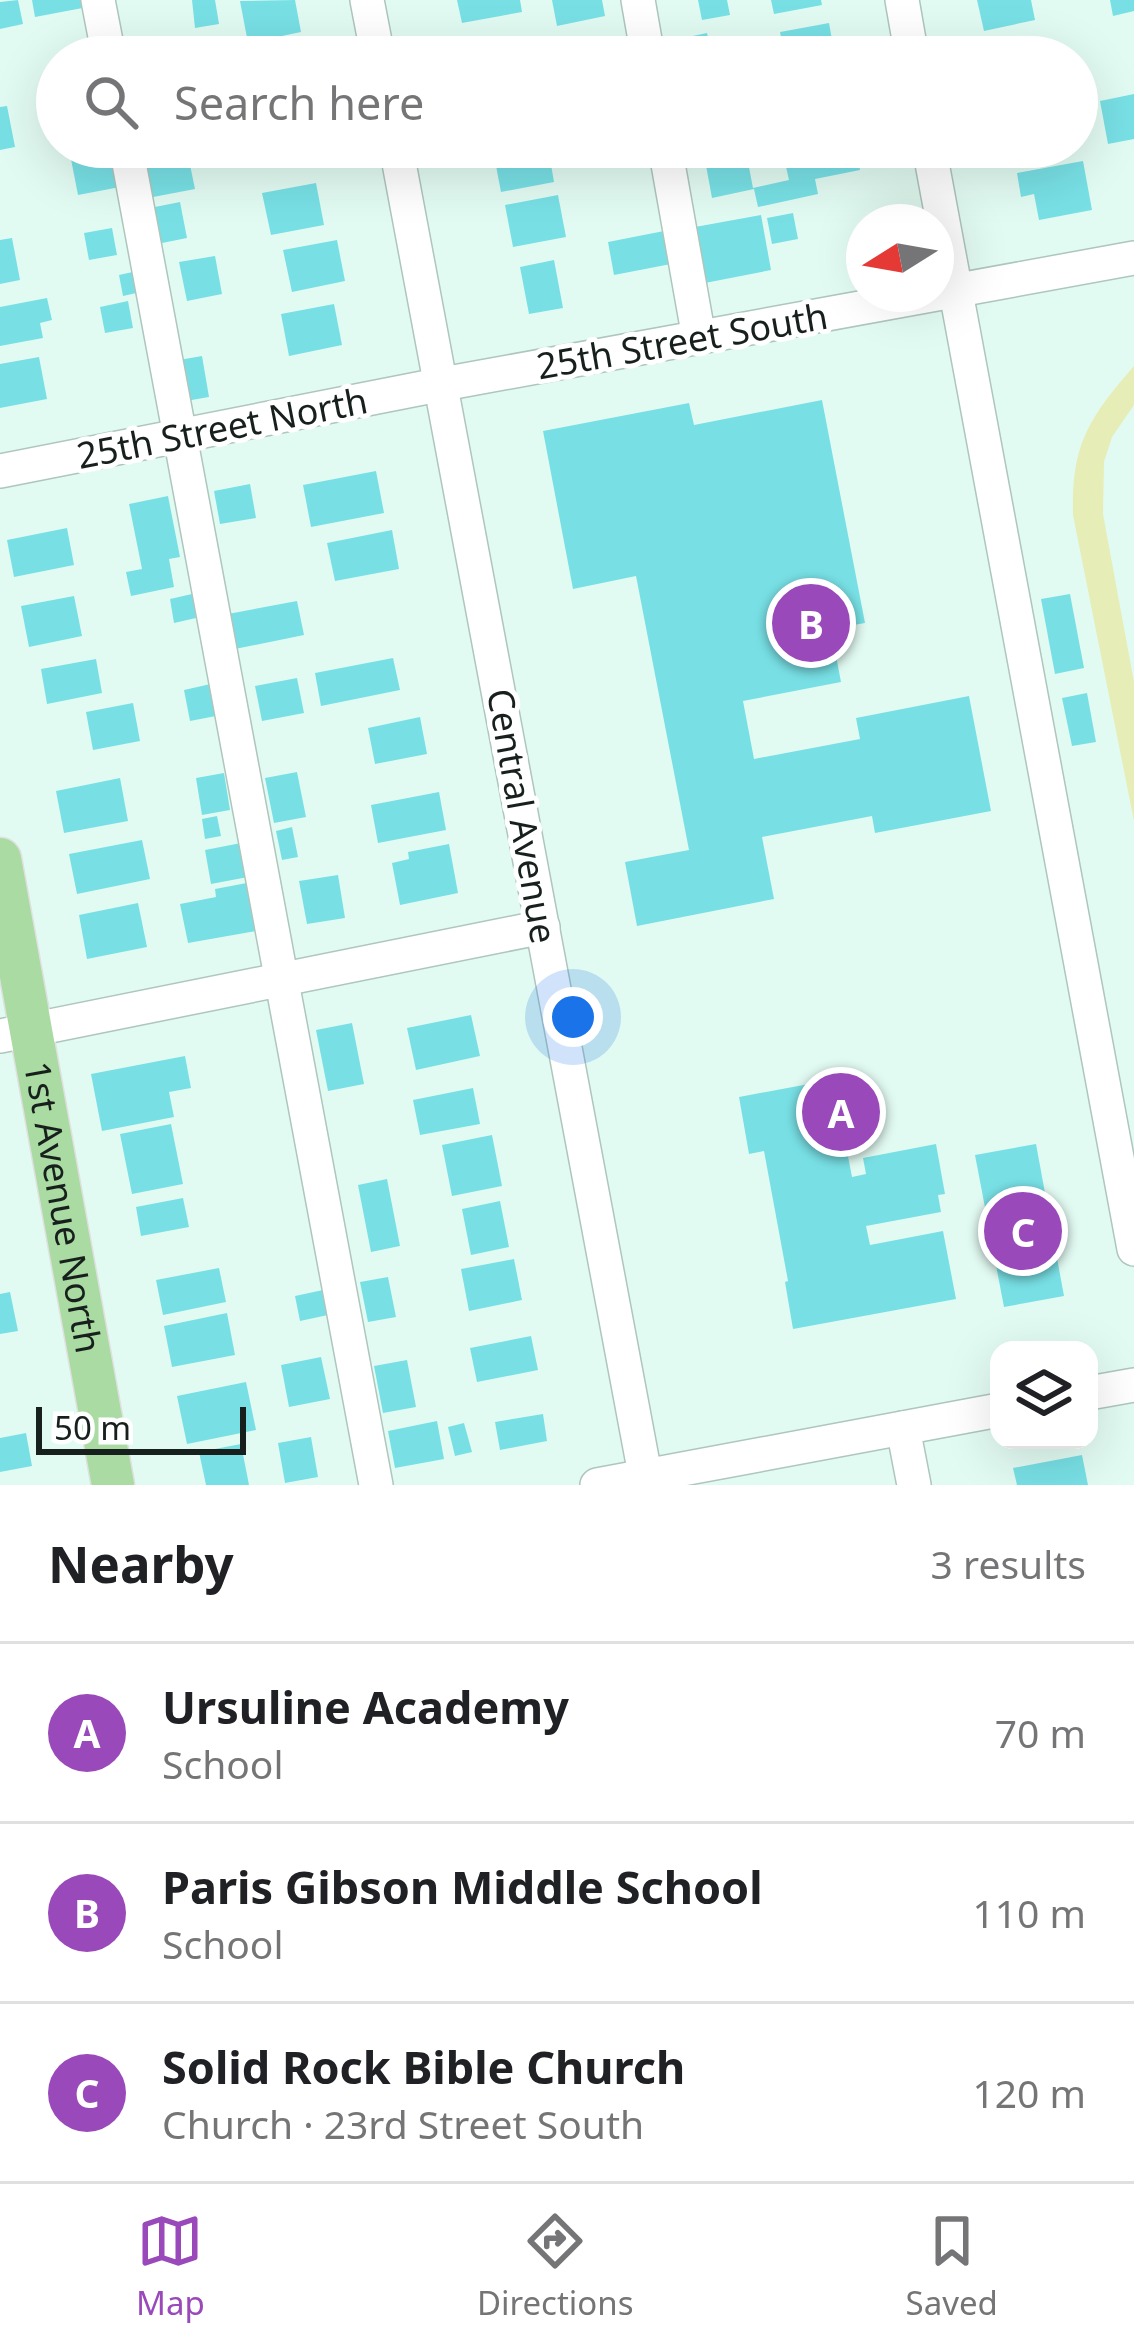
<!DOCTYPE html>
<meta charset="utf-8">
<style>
body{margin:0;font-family:"Noto Sans",sans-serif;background:#f2f2f2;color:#202124}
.controls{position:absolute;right:36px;bottom:36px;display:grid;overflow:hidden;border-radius:24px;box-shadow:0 12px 48px #0002}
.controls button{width:108px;height:108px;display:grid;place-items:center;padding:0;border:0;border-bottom:3px solid #e0e0e0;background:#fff;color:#202124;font:60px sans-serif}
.compass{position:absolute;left:846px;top:204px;width:108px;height:108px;border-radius:50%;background:#fff;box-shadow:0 12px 48px #0002;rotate:259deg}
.scale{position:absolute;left:36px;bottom:30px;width:210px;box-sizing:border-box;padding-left:12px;border:6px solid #17201d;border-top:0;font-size:33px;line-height:42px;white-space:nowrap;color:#17201d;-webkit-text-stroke:9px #fff;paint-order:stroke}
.you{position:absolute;left:573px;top:1017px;width:42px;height:42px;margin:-30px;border:9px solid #fff;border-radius:50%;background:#1a73e8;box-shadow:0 0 0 18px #1a73e833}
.badge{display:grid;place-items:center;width:78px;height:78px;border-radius:50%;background:#9949b9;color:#fff;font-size:39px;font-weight:700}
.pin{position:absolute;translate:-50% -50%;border:6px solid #fff;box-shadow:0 3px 12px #0006}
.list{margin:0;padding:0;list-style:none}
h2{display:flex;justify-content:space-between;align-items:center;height:156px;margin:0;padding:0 48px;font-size:51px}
h2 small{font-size:39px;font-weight:400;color:#757577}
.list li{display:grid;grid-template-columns:78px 1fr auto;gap:36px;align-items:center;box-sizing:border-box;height:180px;padding:0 48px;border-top:3px solid #e0e0e0}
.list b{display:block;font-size:45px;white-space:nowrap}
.list p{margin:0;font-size:39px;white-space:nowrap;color:#757577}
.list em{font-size:39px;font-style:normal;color:#757577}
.icon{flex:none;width:66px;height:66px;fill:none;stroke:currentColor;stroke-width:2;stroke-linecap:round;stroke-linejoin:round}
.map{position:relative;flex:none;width:1134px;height:1485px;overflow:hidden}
.search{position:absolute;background:#fff;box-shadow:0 12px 48px #0002;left:36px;right:36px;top:36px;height:132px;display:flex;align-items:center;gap:30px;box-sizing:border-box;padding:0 42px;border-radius:66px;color:#757577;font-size:45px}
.sheet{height:696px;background:#fff}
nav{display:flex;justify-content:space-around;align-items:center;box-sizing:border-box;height:168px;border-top:3px solid #e0e0e0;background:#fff;font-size:33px;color:#757577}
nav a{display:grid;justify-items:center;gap:6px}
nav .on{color:#9949b9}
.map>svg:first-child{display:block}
.green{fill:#e7edb7}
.building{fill:#78e0e5}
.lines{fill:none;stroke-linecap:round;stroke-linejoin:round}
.minor-casing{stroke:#aec6bd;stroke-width:36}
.major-casing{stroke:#dfe0df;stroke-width:45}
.minor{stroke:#fff;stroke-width:33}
.major{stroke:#a9dba2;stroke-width:42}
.labels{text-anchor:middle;stroke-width:10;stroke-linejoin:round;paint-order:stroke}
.street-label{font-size:36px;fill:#17201d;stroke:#fff}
</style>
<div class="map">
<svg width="1134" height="1485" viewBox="0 0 1134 1485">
<rect width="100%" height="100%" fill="#e2fbf2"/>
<!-- green -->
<path class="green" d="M1134,366V405L1112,437L1104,462L1103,514L1134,682V821L1073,515C1071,444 1089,418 1134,366Z"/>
<!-- building -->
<g class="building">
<path d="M18,0L23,24L0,29V2Z"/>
<path d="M32,0H86L88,7L35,17Z"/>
<path d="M192,0H215L219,24L195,28Z"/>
<path d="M295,0L301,32L248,43L240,1Z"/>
<path d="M457,0H520L522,12L462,23Z"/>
<path d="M552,0H602L605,16L557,26Z"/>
<path d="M698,0H727L730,15L702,20Z"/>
<path d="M771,0H821L822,5L774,14Z"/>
<path d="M977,0H1031L1035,20L984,31Z"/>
<path d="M1110,0H1134V11L1113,16Z"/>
<path d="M829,23L835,57H785L780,32Z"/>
<path d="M707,33L712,57H678L674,40Z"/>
<path d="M1039,39L1042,57H991L990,47Z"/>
<path d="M620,46L622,57H590L589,52Z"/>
<path d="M1134,94V139L1108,144L1100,101Z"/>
<path d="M7,106L15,147L0,150V107Z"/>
<path d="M104,147H112L120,187L78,195L70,154Z"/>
<path d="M256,147H311L312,152L259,163Z"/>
<path d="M510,147H548L554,182L501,192L493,150Z"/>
<path d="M856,147L860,170L815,179L818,194L758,207L754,189L712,198L705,160L746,152L753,188L789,180L782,149Z"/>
<path d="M1010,147H1036L1038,155L1012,160Z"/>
<path d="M189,160L195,189L148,198L143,169Z"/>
<path d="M1083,161L1092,210L1039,220L1034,194L1021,197L1017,173Z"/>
<path d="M316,183L324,225L271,235L262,193Z"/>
<path d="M558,195L566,237L513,247L505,205Z"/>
<path d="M180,202L187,238L157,244L150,208Z"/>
<path d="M793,213L798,239L772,244L767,218Z"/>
<path d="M761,215L771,270L705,283L695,227Z"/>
<path d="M112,228L117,255L89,260L84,233Z"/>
<path d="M664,231L671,264L614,275L608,242Z"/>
<path d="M12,238L20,280L0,284V240Z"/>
<path d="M337,240L345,281L292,292L283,250Z"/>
<path d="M215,256L222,294L187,301L179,262Z"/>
<path d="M554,260L563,308L529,314L520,267Z"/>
<path d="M137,271L141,292L123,296L119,275Z"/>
<path d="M47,298L52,320L40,323L43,338L0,346V307Z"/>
<path d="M128,301L133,328L105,333L100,307Z"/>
<path d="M334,304L342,345L289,356L281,314Z"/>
<path d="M202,356L209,397L186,401L179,360Z"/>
<path d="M39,357L47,399L0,408V364Z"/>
<path d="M822,400L865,623L831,629L841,682L743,701L754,759L860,739L856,718L969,696L991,811L875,833L872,816L762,837L774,899L637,926L625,862L689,850L636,576L573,589L543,431L689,403L694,425Z"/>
<path d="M376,471L384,513L311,527L303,485Z"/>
<path d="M250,484L256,518L220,524L214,491Z"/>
<path d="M168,496L180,557L169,559L174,587L131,596L126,572L142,569L129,504Z"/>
<path d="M67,528L74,565L14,577L7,540Z"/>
<path d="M392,530L399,569L335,581L327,543Z"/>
<path d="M192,594L196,618L174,623L170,599Z"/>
<path d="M1070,594L1084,668L1055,674L1041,599Z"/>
<path d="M74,596L82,636L29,647L21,606Z"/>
<path d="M297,601L304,635L235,649L228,614Z"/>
<path d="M393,658L400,690L321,706L315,673Z"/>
<path d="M96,659L102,693L47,704L41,669Z"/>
<path d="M297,678L304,713L262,721L255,686Z"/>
<path d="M215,683L221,715L190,721L184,690Z"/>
<path d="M1087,693L1096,742L1072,746L1062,698Z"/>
<path d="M133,703L140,741L93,750L86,712Z"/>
<path d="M420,717L427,754L375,764L368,728Z"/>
<path d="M297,772L306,817L274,823L265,778Z"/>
<path d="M224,773L230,810L202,815L196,778Z"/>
<path d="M120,778L128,821L64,833L56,791Z"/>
<path d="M439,792L446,830L378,843L371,805Z"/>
<path d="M217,816L221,836L205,839L202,819Z"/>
<path d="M292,827L298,857L282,860L276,831Z"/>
<path d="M142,840L150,879L77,894L69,854Z"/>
<path d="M241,843L248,877L211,884L205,850Z"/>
<path d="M449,844L458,893L400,905L392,863L409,859L408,852Z"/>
<path d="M338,875L345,918L307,924L299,881Z"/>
<path d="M252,882L261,930L188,943L180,904L216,897L215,889Z"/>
<path d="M138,903L147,947L87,959L79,915Z"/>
<path d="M471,1015L480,1056L416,1070L407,1028Z"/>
<path d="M352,1023L364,1084L328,1091L316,1030Z"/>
<path d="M185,1056L191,1088L169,1092L174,1117L102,1131L91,1074Z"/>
<path d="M841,1078L851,1128L843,1130L852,1177L866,1174L863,1158L936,1144L945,1194L938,1195L941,1212L866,1226L870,1245L943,1231L956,1299L793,1329L785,1282L788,1281L764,1151L749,1154L739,1097Z"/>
<path d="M473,1088L480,1124L420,1135L413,1100Z"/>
<path d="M171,1124L183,1184L132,1194L120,1134Z"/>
<path d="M492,1135L502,1186L452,1196L442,1145Z"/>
<path d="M1036,1144L1064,1296L1004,1307L975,1155Z"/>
<path d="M387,1179L400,1246L371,1252L358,1185Z"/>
<path d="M183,1198L189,1227L141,1236L136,1207Z"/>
<path d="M500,1201L509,1247L471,1255L462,1209Z"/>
<path d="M514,1259L522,1300L469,1311L461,1269Z"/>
<path d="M219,1268L226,1302L163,1315L156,1280Z"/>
<path d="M388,1277L396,1317L368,1322L360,1282Z"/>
<path d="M323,1290L328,1315L300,1321L295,1296Z"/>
<path d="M10,1292L18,1331L0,1334V1294Z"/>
<path d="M227,1313L235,1355L172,1367L164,1326Z"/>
<path d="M531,1336L538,1370L477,1382L470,1348Z"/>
<path d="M321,1357L330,1399L289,1407L281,1365Z"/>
<path d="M407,1360L416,1407L383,1413L374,1366Z"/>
<path d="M246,1382L256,1430L187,1444L177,1396Z"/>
<path d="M543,1414L547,1441L500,1450L495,1422Z"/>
<path d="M437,1421L444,1459L395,1468L388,1431Z"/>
<path d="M464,1423L472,1452L455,1456L448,1427Z"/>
<path d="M26,1433L32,1466L0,1472V1438Z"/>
<path d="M311,1437L318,1477L285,1483L278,1443Z"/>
<path d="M241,1444L249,1485H206L199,1452Z"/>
<path d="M1082,1455L1088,1485H1017L1013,1468Z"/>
</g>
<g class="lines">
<!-- minor casing -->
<g class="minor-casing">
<g id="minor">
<path d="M98,0L109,57"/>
<path d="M367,0L378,57"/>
<path d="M638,0L648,57"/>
<path d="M902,0L912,57"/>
<path d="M126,147L376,1485"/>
<path d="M396,147L647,1485"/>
<path d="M665,147L699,338"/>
<path d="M929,147L1134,1249"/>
<path d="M0,471L443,384L1134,258"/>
<path d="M0,1036L543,927"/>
<path d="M1089,1393L1134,1385"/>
<path d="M903,1428L914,1485"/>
<path d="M597,1485L999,1410"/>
</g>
</g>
<!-- major casing -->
<g class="major-casing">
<g id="major">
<path id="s1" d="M0,859L113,1485"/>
</g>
</g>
<!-- minor -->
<use href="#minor" class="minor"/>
<!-- major -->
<use href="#major" class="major"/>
</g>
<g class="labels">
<!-- street labels -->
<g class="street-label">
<text transform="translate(682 341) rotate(-10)" y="13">25th Street South</text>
<text transform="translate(222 428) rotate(-11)" y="13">25th Street North</text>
<text transform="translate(522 816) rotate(80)" y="13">Central Avenue</text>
<text dy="13" stroke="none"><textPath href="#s1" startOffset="354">1st Avenue North</textPath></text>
</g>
</g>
</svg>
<div class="controls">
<button><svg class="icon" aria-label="layers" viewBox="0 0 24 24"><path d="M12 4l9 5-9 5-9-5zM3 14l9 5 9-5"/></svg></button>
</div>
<svg class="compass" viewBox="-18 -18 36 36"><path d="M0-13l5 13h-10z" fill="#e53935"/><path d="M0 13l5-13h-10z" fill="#757577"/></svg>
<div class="scale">50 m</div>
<div class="you"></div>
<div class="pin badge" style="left:841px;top:1112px">A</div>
<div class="pin badge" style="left:811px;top:623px">B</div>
<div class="pin badge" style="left:1023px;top:1231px">C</div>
<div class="search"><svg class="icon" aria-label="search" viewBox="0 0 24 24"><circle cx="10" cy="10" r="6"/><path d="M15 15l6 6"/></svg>Search here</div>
</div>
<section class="sheet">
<h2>Nearby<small>3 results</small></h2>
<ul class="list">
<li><span class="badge">A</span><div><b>Ursuline Academy</b><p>School</p></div><em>70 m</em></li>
<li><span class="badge">B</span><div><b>Paris Gibson Middle School</b><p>School</p></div><em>110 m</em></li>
<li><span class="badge">C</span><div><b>Solid Rock Bible Church</b><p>Church · 23rd Street South</p></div><em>120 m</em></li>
</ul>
</section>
<nav>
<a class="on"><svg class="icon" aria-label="map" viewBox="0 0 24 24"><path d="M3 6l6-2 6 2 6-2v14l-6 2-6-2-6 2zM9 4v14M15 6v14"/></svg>Map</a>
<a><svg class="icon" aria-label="directions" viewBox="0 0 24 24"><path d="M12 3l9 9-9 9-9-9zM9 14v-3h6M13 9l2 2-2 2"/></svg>Directions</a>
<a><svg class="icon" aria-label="saved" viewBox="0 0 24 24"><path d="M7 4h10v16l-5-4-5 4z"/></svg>Saved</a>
</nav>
